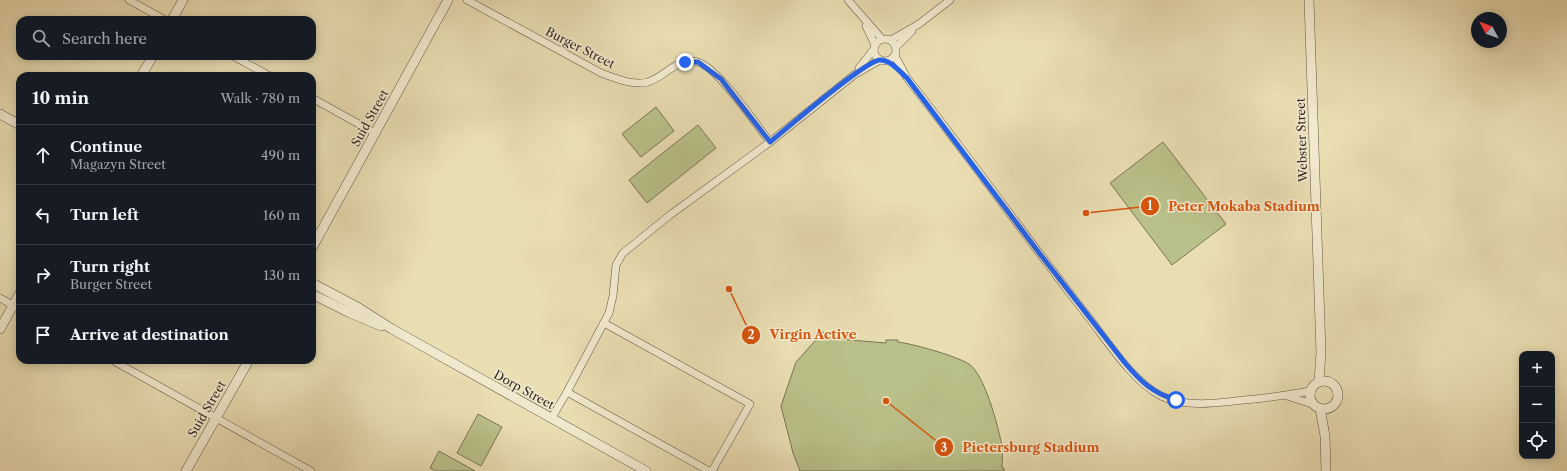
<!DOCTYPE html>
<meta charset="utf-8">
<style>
body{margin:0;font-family:"Libre Caslon Text",serif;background:#242831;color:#f1f3f6}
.controls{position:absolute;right:12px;bottom:12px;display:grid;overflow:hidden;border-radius:8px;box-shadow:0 2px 10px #0003}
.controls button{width:36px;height:36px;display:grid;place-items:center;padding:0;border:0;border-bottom:1px solid #363941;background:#171b24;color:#f1f3f6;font:20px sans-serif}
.compass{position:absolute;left:1471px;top:12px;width:36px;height:36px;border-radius:50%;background:#171b24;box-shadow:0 2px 10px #0003;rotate:311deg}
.stop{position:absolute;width:12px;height:12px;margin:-9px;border:3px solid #2563eb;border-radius:50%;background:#fff}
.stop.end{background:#2563eb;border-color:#fff;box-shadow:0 1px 4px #0008}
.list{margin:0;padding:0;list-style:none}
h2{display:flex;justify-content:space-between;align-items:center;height:52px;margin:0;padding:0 16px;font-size:17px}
h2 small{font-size:13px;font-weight:400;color:#9ea1a6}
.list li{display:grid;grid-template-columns:26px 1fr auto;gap:12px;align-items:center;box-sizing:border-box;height:60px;padding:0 16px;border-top:1px solid #363941}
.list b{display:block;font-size:15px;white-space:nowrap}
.list p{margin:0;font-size:13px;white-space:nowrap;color:#9ea1a6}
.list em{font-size:13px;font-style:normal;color:#9ea1a6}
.icon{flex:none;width:22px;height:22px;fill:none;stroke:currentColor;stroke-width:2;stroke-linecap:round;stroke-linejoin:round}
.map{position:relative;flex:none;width:1567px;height:471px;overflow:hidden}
.search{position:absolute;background:#171b24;box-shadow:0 2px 10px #0003;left:16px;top:16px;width:300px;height:44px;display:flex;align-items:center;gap:10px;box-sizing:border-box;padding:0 14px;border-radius:12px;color:#9ea1a6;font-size:15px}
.panel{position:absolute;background:#171b24;box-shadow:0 2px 10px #0003;left:16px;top:72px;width:300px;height:292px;border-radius:12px}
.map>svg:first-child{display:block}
.green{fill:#bac089;stroke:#797656}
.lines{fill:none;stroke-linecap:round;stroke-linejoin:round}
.minor-casing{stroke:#645848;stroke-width:8}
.tertiary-casing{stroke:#645848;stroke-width:10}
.minor{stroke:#f1e9cd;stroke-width:7}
.tertiary{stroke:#f1e9cd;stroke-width:9}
.route{stroke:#2563eb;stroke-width:5}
.labels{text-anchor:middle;stroke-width:3;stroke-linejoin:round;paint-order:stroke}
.street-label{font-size:12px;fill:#382b24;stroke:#f1e9cd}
.leader{fill:none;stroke:#d6540e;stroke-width:1.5}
.callout-dot{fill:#d6540e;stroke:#f1e9cd;stroke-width:1.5}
.mark-label{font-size:12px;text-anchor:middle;font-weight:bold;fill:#fff}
.callout-label{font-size:13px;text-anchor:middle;font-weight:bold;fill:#d6540e;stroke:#f1e9cd;stroke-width:3;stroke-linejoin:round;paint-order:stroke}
</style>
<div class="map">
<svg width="1567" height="471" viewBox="0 0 1567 471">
<rect width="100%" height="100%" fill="#e9ddb2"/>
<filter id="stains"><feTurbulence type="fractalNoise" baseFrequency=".005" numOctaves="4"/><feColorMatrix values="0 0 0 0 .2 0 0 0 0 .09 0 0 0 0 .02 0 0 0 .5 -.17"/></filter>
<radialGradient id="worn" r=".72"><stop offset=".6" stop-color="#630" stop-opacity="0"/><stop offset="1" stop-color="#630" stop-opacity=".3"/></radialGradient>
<!-- green -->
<g class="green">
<path d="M656,107L674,131L641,157L622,134Z"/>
<path d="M698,125L716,148L647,203L629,180Z"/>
<path d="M1163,142L1226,224L1172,265L1110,183Z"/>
<path d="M823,332L850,340L886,343V340H898V342C914,344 956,356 969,364C985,375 998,426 1002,446C1003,453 1002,461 1002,468H1004V471H800L793,453L781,406L796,362Z"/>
<path d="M478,414L502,427L481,466L457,453Z"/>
<path d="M439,451L475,471H436L430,468Z"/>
</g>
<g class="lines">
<!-- minor casing -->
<g class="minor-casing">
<g id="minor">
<path d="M129,0L165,20"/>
<path d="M467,0L601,73C615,78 633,86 648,82C665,77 678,56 698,62C719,69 755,123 770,142"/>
<path d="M848,0L882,39"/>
<path d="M866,26L875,45"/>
<circle cx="885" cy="50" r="11"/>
<path d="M891,40L919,24L950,0"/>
<path d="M896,47L912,31"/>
<path d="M233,56L270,76"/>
<path d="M895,56L907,78C968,155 1025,236 1086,314C1106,339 1132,381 1161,396C1187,408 1217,403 1244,400C1266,398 1288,395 1310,391"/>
<path d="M859,68L874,49"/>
<path d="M312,98L375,133"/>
<path d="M0,298L20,309"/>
<path d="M604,323L750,404L712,471"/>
<path d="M112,360L311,471"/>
<path d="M567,392L709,471"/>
<path d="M1287,396L1312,404"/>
<path d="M551,419L567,392L609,313L613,296L616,265L623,253L670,215L770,142L854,75L880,60"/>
</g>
</g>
<!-- tertiary casing -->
<g class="tertiary-casing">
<g id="tertiary">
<path d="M1309,0L1321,352L1319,381"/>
<path d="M172,20L183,0"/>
<path d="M141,76L153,56"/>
<path d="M0,114L20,125"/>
<path d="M312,248L448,0"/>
<path d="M312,283L359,308L392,329L646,471"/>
<path d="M312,294L350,313L381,326"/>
<path d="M0,329L20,293"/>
<circle cx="1324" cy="395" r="14"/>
<path d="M1320,408L1325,436L1326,471"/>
<path d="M186,471L249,360"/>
</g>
</g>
<!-- minor -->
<use href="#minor" class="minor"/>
<!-- tertiary -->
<use href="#tertiary" class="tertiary"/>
</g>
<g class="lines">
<!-- route -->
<path class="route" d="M685,62H698L721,79L770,142C786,129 866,60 880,60C891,60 899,71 907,78L1040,254L1125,363C1141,382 1153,393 1176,400"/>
</g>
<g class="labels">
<!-- street labels -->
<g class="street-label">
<text transform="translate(580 48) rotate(27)" y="4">Burger Street</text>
<text transform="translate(370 118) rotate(-61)" y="4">Suid Street</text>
<text transform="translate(1302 140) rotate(-92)" y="4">Webster Street</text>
<text transform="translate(524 390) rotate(29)" y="4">Dorp Street</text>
<text transform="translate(207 409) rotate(-60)" y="4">Suid Street</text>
</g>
</g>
<!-- callouts -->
<path class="leader" d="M1086 213L1150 206M729 289L751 335M886 401L944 447"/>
<g class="callout-dot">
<circle cx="1086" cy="213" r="4"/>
<circle cx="729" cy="289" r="4"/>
<circle cx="886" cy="401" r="4"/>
<circle cx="1150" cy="206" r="10"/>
<circle cx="751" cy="335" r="10"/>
<circle cx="944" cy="447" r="10"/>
</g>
<g class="mark-label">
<text x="1150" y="210">1</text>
<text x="751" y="339">2</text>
<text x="944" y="452">3</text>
</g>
<g class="callout-label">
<text x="1244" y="211">Peter Mokaba Stadium</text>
<text x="813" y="339">Virgin Active</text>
<text x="1031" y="452">Pietersburg Stadium</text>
</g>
<rect width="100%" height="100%" filter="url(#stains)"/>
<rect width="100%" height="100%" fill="url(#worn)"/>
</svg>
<div class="controls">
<button>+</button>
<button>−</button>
<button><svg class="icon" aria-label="locate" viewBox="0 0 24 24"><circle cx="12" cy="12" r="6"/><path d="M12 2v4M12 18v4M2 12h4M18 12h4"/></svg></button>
</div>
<svg class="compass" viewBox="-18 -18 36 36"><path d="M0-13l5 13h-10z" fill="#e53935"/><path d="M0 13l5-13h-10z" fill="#9ea1a6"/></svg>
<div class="stop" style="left:1176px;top:400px"></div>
<div class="stop end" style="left:685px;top:62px"></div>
<div class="search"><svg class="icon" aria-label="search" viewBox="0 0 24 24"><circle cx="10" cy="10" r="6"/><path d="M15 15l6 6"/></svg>Search here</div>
<section class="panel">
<h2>10 min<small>Walk · 780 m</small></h2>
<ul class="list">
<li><svg class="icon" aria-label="ahead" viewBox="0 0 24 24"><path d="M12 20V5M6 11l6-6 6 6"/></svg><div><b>Continue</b><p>Magazyn Street</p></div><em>490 m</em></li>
<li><svg class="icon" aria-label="left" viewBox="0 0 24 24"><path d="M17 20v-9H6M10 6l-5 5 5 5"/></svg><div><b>Turn left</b></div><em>160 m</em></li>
<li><svg class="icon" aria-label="right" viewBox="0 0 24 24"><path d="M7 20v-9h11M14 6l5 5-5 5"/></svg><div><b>Turn right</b><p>Burger Street</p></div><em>130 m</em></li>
<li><svg class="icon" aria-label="arrive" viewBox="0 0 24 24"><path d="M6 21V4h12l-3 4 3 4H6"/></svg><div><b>Arrive at destination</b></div></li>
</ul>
</section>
</div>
